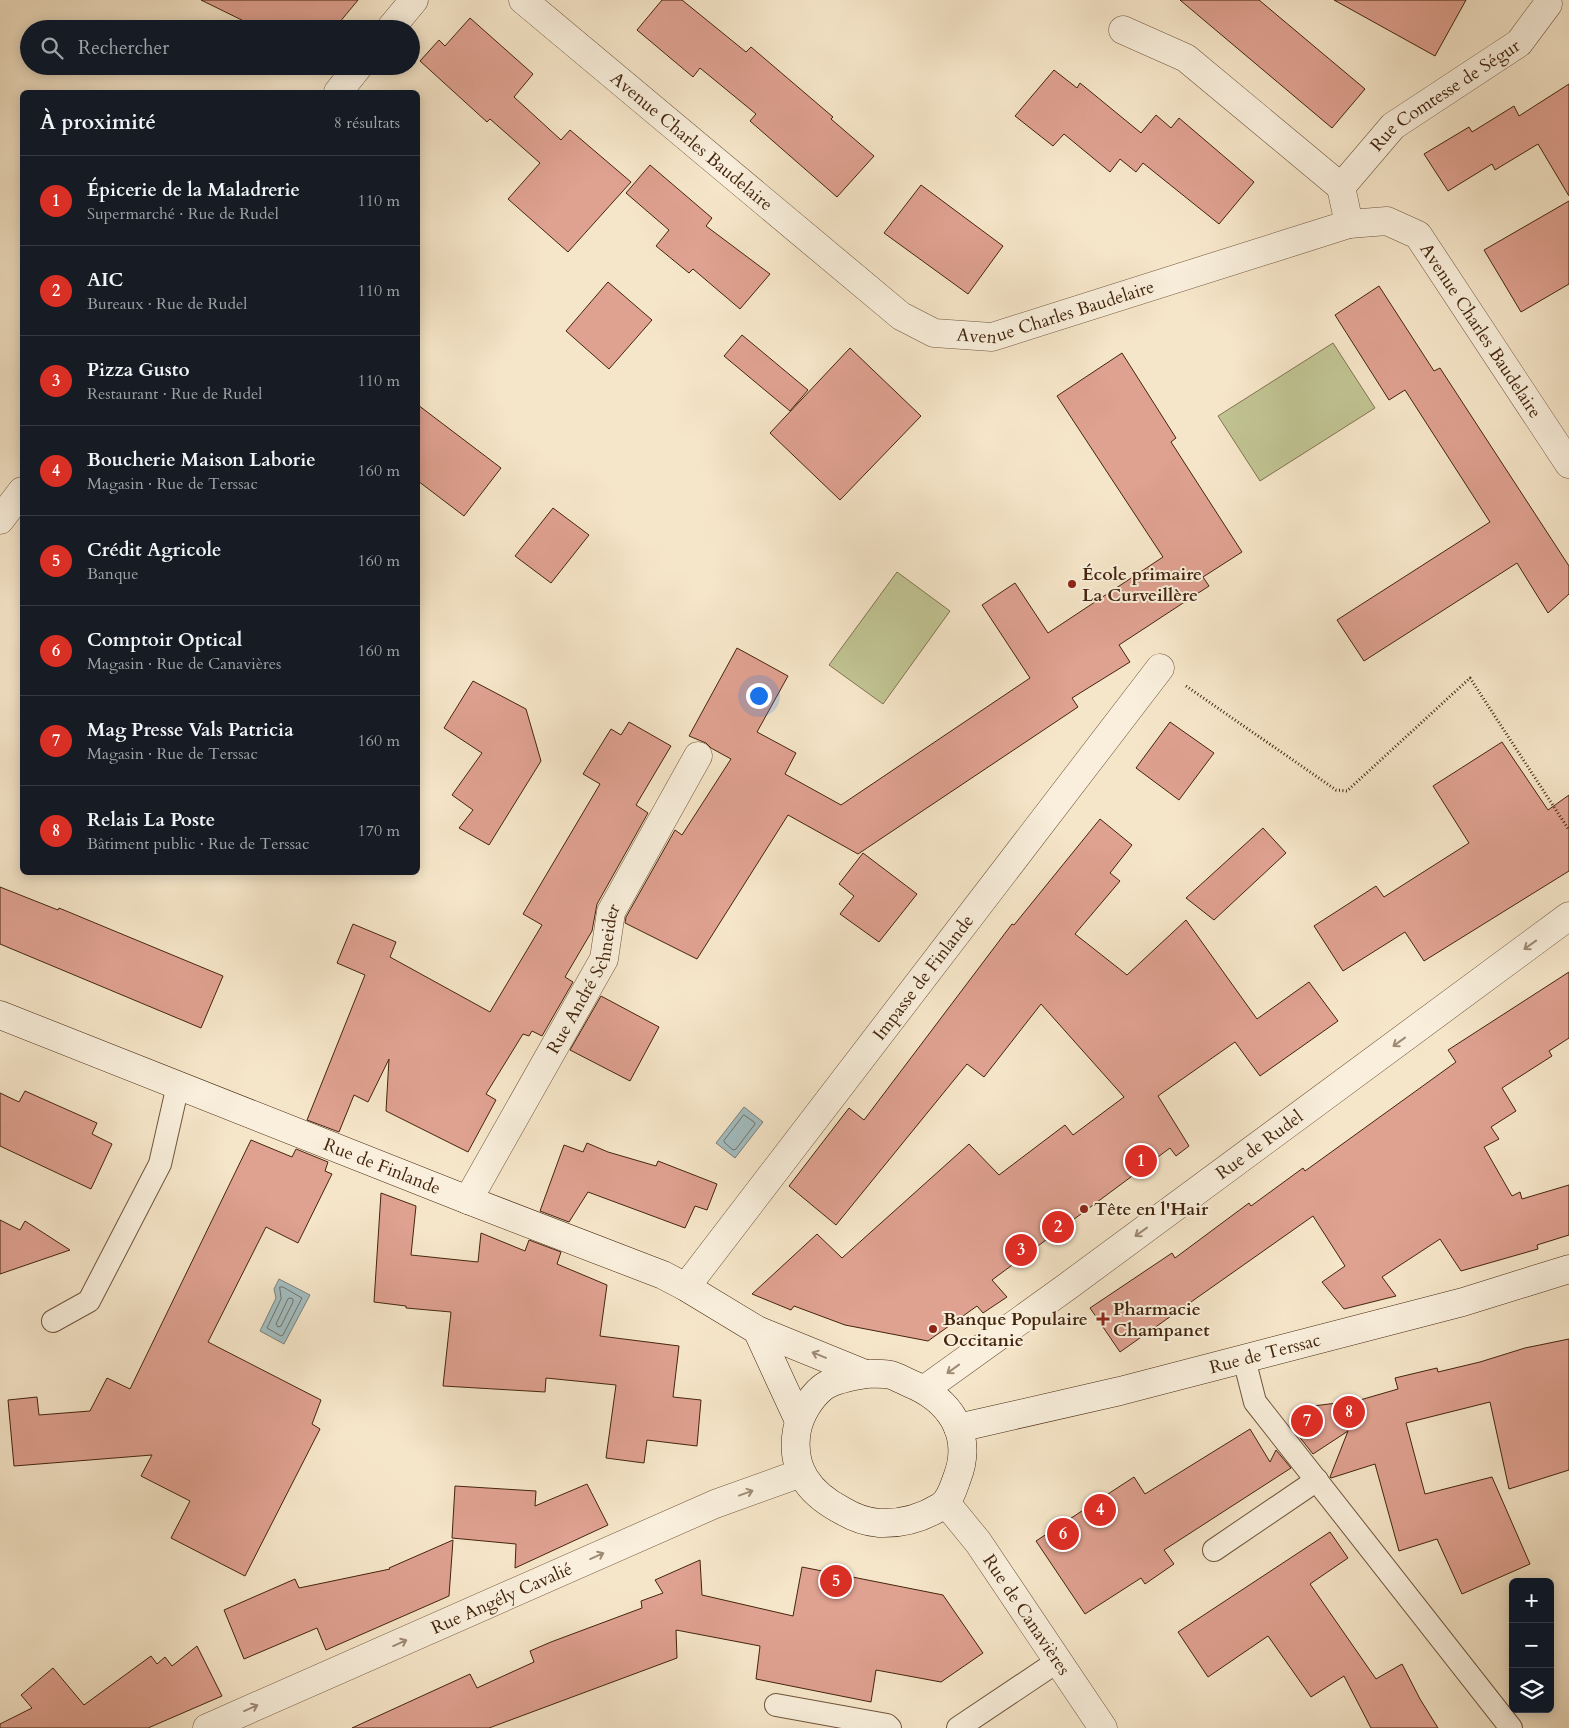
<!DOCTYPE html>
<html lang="fr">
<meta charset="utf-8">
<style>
body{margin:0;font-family:Cardo,serif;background:#20242c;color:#f1f3f6}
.controls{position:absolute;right:15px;bottom:15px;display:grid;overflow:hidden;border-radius:8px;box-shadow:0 2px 12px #0003}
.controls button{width:45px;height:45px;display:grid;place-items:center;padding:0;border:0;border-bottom:1px solid #363941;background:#171b24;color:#f1f3f6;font:25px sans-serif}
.you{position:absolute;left:758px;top:695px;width:18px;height:18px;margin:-12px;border:4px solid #fff;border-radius:50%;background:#1a73e8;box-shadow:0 0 0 8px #1a73e833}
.badge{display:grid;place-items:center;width:32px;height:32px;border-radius:50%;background:#d93025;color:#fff;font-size:16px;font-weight:700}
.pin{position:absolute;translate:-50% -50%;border:2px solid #fff;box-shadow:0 1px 5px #0006}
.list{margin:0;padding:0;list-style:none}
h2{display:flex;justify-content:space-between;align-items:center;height:65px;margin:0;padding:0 20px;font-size:21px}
h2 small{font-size:16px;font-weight:400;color:#9ea1a6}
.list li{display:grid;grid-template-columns:32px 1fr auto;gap:15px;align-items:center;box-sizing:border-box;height:90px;padding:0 20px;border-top:1px solid #363941}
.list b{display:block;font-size:19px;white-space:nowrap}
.list p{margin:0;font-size:16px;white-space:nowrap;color:#9ea1a6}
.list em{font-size:16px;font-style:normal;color:#9ea1a6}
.icon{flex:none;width:28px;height:28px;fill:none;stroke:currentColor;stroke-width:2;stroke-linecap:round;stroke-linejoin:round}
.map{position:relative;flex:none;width:1569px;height:1728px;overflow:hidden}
.search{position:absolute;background:#171b24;box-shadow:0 2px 12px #0003;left:20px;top:20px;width:400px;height:55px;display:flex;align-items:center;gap:12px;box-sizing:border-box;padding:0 18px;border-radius:28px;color:#9ea1a6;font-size:19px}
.panel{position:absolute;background:#171b24;box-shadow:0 2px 12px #0003;left:20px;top:90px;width:400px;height:785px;border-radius:8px}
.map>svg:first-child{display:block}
.green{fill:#c1c493;stroke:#827450}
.water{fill:#a2bdc1;stroke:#7c8079}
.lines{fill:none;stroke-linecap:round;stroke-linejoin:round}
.shore{stroke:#737167;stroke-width:1}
.building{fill:#dfa190;stroke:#44250d}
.lane-casing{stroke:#70553c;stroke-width:24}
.street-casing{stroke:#70553c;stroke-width:29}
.secondary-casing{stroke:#44250d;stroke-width:29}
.path{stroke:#44250d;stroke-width:3;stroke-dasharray:1 2.5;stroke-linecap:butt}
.lane{stroke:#f9efdc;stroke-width:22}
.street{stroke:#f9efdc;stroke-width:28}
.secondary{stroke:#f9efdc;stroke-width:28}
.oneway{stroke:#9e8a74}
.poi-dot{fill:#8f2418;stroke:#f9efdc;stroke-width:2}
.labels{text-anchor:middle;stroke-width:4;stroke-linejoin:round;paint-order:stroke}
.street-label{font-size:18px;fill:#44250d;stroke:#f9efdc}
.poi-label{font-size:18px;font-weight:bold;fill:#44250d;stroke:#f9efdc;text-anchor:start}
</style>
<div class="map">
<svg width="1569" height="1728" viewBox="0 0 1569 1728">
<rect width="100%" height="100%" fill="#f6e6c9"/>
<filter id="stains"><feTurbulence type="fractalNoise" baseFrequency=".004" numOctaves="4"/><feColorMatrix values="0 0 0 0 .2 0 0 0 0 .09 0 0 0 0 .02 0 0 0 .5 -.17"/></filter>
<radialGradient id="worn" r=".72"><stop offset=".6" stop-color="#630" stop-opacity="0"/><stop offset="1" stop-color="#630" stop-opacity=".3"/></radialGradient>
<!-- green -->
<g class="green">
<path d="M1333,343L1375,408L1260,481L1218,416Z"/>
<path d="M897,572L950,611L883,704L829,665Z"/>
</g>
<!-- water -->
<g class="water">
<path d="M744,1107L763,1122L735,1158L716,1143Z"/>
<path d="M279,1279L310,1295L284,1344L260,1331L276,1298L274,1289Z"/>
</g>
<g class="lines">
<!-- shore -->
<g class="shore">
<path d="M744,1115L754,1122L755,1124L736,1149L733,1150L725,1143L724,1141Z"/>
<path d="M280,1287H283L302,1298L283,1335L281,1336L267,1328L281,1299Z"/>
<path d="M290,1298L293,1299V1302L281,1326L278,1327L276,1324L288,1299Z"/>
</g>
</g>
<!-- building -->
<g class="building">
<path d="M201,0H358L334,29H260Z"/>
<path d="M662,0H682L746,52L751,47L833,117L831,119L874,156L837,197L750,121L756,114L700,68L693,77L637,30Z"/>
<path d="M1180,0H1259L1365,89L1332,128Z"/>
<path d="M1334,0H1466L1435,56Z"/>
<path d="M470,18L533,74L514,97L561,140L570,130L631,182L568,252L508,199L540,163L490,119L487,122L420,61L439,40L445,46Z"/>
<path d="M1054,70L1077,88L1080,83L1141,133L1156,115L1171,128L1179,118L1254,182L1219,224L1143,163L1136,172L1120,159L1110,172L1064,134L1053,146L1015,116Z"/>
<path d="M1569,84V196L1538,144L1495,170L1492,164L1448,191L1424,154L1469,127L1472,132L1514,106L1519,116Z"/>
<path d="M650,165L712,218L706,226L770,274L740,309L693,269L689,273L656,246L669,230L626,193Z"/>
<path d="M921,185L1003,246L968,294L884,233Z"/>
<path d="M1569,201V284L1521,312L1484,250Z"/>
<path d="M608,282L652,320L609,369L566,331Z"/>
<path d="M1379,286L1434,371L1440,368L1569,566V594L1548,613L1517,563L1364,661L1337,620L1490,522L1405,390L1389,400L1335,315Z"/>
<path d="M742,335L808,390L790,411L724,356Z"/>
<path d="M850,348L921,416L840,500L770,433Z"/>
<path d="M1122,353L1176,438L1171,442L1242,552L1203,577L1209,586L1119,645L1130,662L1072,698L1078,707L858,854L788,815L697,959L625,923L626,917L675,830L682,835L731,759L711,748L706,743L689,736L737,648L788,676L757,732L796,753L785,774L841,805L1030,678L982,605L1015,583L1048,633L1163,557L1057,396Z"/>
<path d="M418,405L501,468L464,516L418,481Z"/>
<path d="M553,508L589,535L551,583L515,556Z"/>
<path d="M473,681L526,709L541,761L489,845L459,828L473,810L452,795L482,753L444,728Z"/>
<path d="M629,722L671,746L636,805L648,813L597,904L592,931L565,977L573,982L542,1036L532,1031L529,1036L523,1034L486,1094L496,1100L468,1152L386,1111L389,1059L368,1102L354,1095L339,1132L307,1120L365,975L337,963L353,924L396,942L390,957L490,1012L542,925L523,914L600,784L583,774L611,729L621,735Z"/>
<path d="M1170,722L1214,753L1179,800L1136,768Z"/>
<path d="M1502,742L1548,810L1569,795V871L1424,961L1405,932L1343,971L1314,926L1376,886L1384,897L1469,843L1433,786Z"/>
<path d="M1100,819L1132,845L1110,873L1120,881L1075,934L1127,975L1186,920L1257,1019L1309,982L1338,1021L1260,1076L1235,1042L1158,1096L1189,1146L1176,1156L1170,1148L992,1280L1007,1297L983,1313L977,1306L928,1341L845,1325L794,1306L791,1310L752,1294L817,1234L842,1258L969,1144L999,1175L1065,1125L1073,1135L1124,1097L1041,1004L984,1077L967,1064L836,1225L789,1186L849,1108L864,1120L1012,924L1014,925Z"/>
<path d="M1263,828L1286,853L1214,920L1186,898Z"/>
<path d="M863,853L917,894L879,942L840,914L854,896L839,884Z"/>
<path d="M0,887L58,910L59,908L223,976L201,1028L0,944Z"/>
<path d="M1569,972V1038L1549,1051L1552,1056L1502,1088L1516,1111L1491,1127L1499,1139L1484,1147L1512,1196L1520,1192L1522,1199L1569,1185V1235L1537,1245L1538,1249L1461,1271L1440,1239L1382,1277L1396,1296L1344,1309L1322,1282L1345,1266L1313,1216L1120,1352L1090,1308L1172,1253L1175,1258L1249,1203L1251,1206L1303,1168L1305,1171L1456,1062L1448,1050Z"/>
<path d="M601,996L659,1027L630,1081L570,1050Z"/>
<path d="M25,1091L97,1123L92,1134L112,1144L91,1189L0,1146V1093L19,1102Z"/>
<path d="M251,1140L292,1157L296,1149L328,1162L325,1171L332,1174L298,1243L266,1227L208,1342L321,1400L312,1424L320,1429L245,1576L171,1538L190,1501L141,1476L152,1455L14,1466L8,1400L37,1397L39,1415L90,1411L107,1378L130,1389Z"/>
<path d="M587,1143L608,1152L656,1166L658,1161L717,1184L707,1210L695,1206L685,1228L588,1192L569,1222L540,1211L564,1145L583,1152Z"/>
<path d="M381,1193L416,1206L411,1255L478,1262L481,1233L525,1251L529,1240L561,1252L557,1264L607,1285L600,1336L679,1346L673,1397L701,1400L697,1446L647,1440L644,1463L606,1458L616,1385L546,1378L545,1392L443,1386L451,1312L406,1308V1306L374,1302Z"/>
<path d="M0,1220L20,1230L25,1221L70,1250L0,1274Z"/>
<path d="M1569,1339V1470L1509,1489L1490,1402L1406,1423L1425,1494L1492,1477L1530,1564L1462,1594L1437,1539L1399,1551L1375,1464L1331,1478L1330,1477L1348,1431L1313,1454L1290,1425L1298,1408L1360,1400L1398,1389L1395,1378L1437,1368L1438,1372L1480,1362L1525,1348Z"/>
<path d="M1250,1429L1270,1462L1276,1450L1291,1468L1164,1550L1174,1564L1145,1584L1141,1578L1085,1614L1036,1541L1134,1477L1145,1494Z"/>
<path d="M587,1484L608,1525L515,1568L516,1544L452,1538L455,1486L536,1491L535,1506Z"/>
<path d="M1330,1532L1348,1558L1310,1584L1376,1679L1402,1664L1420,1699L1438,1728H1371L1344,1676L1311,1697L1268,1636L1208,1677L1178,1632Z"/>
<path d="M453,1540L449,1596L326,1650L317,1628L244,1659L224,1610L295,1579L299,1588L390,1569L389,1568Z"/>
<path d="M700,1560L702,1595L793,1616L802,1567L943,1595L983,1653L941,1682L876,1670L871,1702L756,1679L760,1646L676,1630L677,1658L489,1728H352L470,1674L477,1688L534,1662L530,1651L551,1642L642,1608L641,1601L663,1593L655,1580Z"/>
<path d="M197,1646L222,1696L148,1728H0V1724L32,1708L21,1695L53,1668L84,1705L151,1656L157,1664L165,1657L172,1666Z"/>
</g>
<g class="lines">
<!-- lane casing -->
<g class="lane-casing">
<g id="lane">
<path d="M53,1321L89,1301L160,1164L178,1085"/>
<path d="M1244,1359L1255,1402L1511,1728"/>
<path d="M1214,1550L1317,1480"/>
<path d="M776,1705L887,1725L890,1728"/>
<path d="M958,1728L1058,1661"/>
</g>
</g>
<!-- street casing -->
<g class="street-casing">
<g id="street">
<path id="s1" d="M523,0L901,316L934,333L992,337L1349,224L1387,221L1418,235L1569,464"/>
<path d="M390,29L414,0"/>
<path d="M1123,30L1186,58L1341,187"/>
<path d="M338,92L359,66"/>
<path id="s2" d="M1349,224L1341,187L1393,126L1519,43L1548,4"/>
<path d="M0,520L22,491"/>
<path id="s3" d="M468,1200L604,959L611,912L698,756"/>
<path id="s4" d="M686,1287L1160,668"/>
<path id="s5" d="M925,1389L1068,1286L1569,916"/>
<path id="s6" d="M946,1503L978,1542L1103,1728"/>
<path id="s7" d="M207,1728L715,1504L801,1473"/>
</g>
</g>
<!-- secondary casing -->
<g class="secondary-casing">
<g id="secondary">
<path id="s8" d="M0,1015L468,1200L663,1275L686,1287L757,1330L865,1374"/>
<path d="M757,1330L799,1421"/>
<path d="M865,1374C873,1374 883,1373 891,1375C897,1377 903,1380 909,1383C949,1399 974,1434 957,1478C953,1489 950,1501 940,1507C922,1518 901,1524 879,1523C867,1522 853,1517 843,1511C810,1494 790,1469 797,1430C800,1415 810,1398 822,1388C833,1379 851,1377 865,1374Z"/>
<path id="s9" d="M958,1428L1120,1391L1463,1302L1569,1269"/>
</g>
</g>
<!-- path -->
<path class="path" d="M1186,686L1336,790L1347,791L1470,678L1569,830"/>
<!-- lane -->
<use href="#lane" class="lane"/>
<!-- street -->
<use href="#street" class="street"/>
<!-- secondary -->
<use href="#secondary" class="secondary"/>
</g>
<!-- one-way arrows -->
<defs><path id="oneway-shaft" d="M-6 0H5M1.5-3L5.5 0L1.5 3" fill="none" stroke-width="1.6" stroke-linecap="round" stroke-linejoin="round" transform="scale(1.25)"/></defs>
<g class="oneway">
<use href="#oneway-shaft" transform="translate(1530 945) rotate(144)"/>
<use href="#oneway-shaft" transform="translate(1399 1042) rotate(144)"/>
<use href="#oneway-shaft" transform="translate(1141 1232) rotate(144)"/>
<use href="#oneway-shaft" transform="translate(819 1355) rotate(-158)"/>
<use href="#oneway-shaft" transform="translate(953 1369) rotate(144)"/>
<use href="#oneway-shaft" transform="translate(746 1493) rotate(-20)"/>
<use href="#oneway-shaft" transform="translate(597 1556) rotate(-24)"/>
<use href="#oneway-shaft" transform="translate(400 1643) rotate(-24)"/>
<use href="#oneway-shaft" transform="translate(251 1708) rotate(-24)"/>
</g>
<!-- markers -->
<g class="poi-dot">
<circle cx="1072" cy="584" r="5"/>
<circle cx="1084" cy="1209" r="5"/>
<path d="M1100.5 1311.5h5v5h5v5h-5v5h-5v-5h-5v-5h5z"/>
<circle cx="933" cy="1329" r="5"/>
</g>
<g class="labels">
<!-- street labels -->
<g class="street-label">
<text dy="6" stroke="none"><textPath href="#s2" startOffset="178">Rue Comtesse de Ségur</textPath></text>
<text dy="6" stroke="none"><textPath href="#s1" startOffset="220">Avenue Charles Baudelaire</textPath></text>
<text dy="6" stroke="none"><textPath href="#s1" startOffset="655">Avenue Charles Baudelaire</textPath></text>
<text dy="6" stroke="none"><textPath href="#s1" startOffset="1149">Avenue Charles Baudelaire</textPath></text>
<text dy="6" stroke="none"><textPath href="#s4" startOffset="390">Impasse de Finlande</textPath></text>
<text dy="6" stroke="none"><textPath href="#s3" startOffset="251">Rue André Schneider</textPath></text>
<text dy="6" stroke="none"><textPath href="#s5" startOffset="414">Rue de Rudel</textPath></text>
<text dy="6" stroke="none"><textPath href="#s8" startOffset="411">Rue de Finlande</textPath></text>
<text dy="6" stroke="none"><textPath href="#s9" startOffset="316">Rue de Terssac</textPath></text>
<text dy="6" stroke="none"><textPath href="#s7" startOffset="322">Rue Angély Cavalié</textPath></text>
<text dy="6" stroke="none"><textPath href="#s6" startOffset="138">Rue de Canavières</textPath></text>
</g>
<!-- poi labels -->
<g class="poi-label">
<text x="1082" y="580">École primaire<tspan x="1082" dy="21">La Curveillère</tspan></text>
<text x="1094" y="1215">Tête en l'Hair</text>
<text x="1113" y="1315">Pharmacie<tspan x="1113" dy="21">Champanet</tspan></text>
<text x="943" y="1325">Banque Populaire<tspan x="943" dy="21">Occitanie</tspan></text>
</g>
</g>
<rect width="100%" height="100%" filter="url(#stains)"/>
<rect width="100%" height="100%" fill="url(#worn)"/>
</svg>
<div class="controls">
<button>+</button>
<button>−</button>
<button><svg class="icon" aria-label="layers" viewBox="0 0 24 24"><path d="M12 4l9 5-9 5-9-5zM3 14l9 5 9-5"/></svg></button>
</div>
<div class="you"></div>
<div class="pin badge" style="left:1141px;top:1161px">1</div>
<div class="pin badge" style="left:1058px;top:1227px">2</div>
<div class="pin badge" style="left:1021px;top:1250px">3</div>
<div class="pin badge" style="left:1100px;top:1510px">4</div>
<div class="pin badge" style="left:836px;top:1581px">5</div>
<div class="pin badge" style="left:1063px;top:1534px">6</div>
<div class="pin badge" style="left:1307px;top:1421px">7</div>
<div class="pin badge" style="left:1349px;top:1412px">8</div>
<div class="search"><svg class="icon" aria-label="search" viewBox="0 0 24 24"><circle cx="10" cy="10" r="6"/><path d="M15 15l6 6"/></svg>Rechercher</div>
<section class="panel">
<h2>À proximité<small>8 résultats</small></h2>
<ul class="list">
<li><span class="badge">1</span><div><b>Épicerie de la Maladrerie</b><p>Supermarché · Rue de Rudel</p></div><em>110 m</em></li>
<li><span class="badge">2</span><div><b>AIC</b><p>Bureaux · Rue de Rudel</p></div><em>110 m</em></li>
<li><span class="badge">3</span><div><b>Pizza Gusto</b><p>Restaurant · Rue de Rudel</p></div><em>110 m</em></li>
<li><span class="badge">4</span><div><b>Boucherie Maison Laborie</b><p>Magasin · Rue de Terssac</p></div><em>160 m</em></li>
<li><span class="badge">5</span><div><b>Crédit Agricole</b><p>Banque</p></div><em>160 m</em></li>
<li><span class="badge">6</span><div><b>Comptoir Optical</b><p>Magasin · Rue de Canavières</p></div><em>160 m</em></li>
<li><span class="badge">7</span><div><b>Mag Presse Vals Patricia</b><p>Magasin · Rue de Terssac</p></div><em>160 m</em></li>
<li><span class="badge">8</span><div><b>Relais La Poste</b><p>Bâtiment public · Rue de Terssac</p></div><em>170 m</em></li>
</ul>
</section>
</div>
